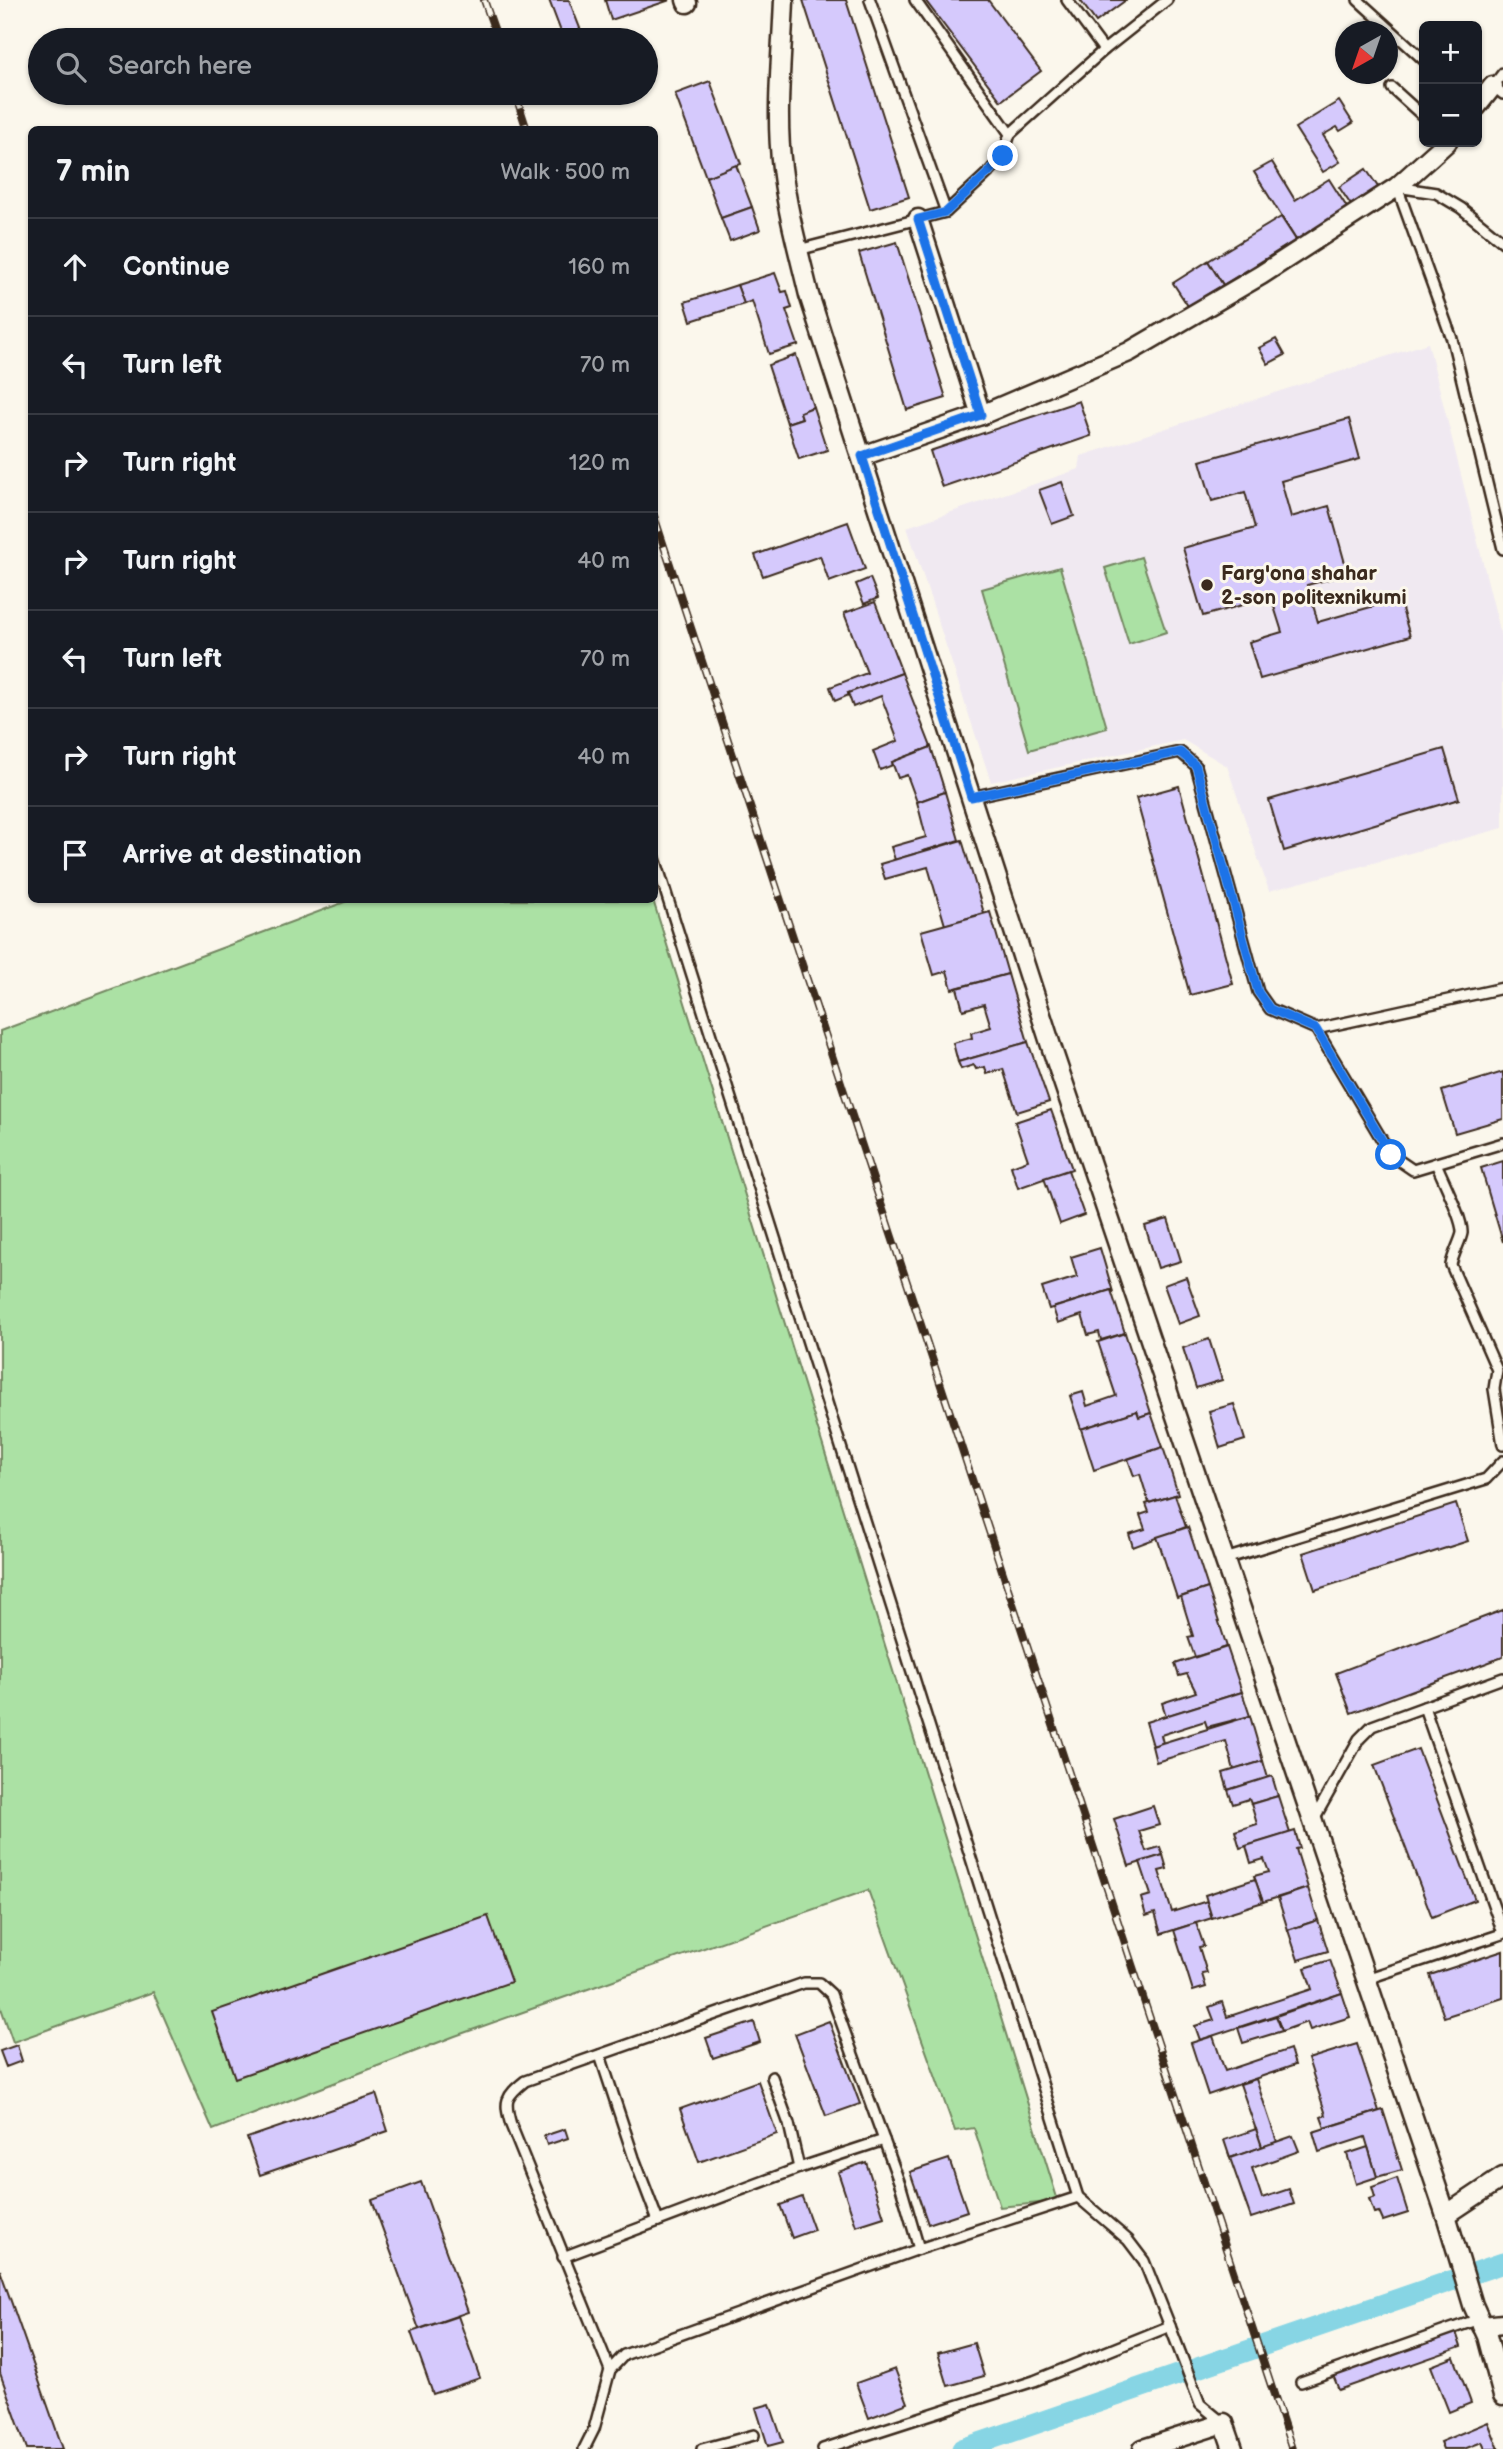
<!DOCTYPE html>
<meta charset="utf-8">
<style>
body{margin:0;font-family:"Balsamiq Sans",sans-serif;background:#20242c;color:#f1f3f6}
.controls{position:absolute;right:21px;top:21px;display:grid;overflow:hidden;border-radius:10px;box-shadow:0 2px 5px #0004}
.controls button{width:63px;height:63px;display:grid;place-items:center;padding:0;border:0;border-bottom:2px solid #363941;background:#171b24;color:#f1f3f6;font:35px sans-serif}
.compass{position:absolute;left:1335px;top:21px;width:63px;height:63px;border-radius:50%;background:#171b24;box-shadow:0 2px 5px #0004;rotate:220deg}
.stop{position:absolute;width:21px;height:21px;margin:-16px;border:5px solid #1a73e8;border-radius:50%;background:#fff}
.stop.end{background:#1a73e8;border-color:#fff;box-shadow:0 2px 7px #0008}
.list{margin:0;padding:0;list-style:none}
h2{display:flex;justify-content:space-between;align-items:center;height:91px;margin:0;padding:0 28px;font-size:30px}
h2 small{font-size:23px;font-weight:400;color:#9ea1a6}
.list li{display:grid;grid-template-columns:46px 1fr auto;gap:21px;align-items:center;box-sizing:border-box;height:98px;padding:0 28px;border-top:2px solid #363941}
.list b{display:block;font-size:26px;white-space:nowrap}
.list em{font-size:23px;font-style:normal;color:#9ea1a6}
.icon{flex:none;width:38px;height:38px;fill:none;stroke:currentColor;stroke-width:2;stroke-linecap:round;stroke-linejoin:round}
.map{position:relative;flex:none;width:1503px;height:2449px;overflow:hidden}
.search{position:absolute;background:#171b24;box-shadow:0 2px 5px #0004;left:28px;top:28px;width:630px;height:77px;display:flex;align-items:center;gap:18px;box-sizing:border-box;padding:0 24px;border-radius:38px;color:#9ea1a6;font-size:26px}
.panel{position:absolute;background:#171b24;box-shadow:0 2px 5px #0004;left:28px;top:126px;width:630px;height:777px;border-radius:10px}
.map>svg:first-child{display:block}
.built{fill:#f0e9f1}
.green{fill:#abe1a4;stroke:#738661;stroke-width:2}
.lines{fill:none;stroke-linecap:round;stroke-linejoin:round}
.canal{stroke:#87d5e4;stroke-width:21}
.building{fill:#d5c9fc;stroke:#3b2a1e;stroke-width:2}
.service-casing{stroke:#3b2a1e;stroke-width:14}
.minor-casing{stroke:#3b2a1e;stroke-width:23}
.service{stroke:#fbf7ec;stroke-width:9}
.minor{stroke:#fbf7ec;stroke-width:18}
.rail-casing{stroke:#3b2a1e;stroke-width:8}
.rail{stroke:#fbf7ec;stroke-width:5;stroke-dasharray:16;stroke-linecap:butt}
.route{stroke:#1a73e8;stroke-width:9}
.poi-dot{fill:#3b2a1e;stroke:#fbf7ec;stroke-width:2.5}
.labels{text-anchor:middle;stroke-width:6;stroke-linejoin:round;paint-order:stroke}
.poi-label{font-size:21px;font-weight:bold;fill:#3b2a1e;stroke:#fbf7ec;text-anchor:start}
</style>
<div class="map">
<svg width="1503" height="2449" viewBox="0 0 1503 2449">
<rect width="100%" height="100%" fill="#fbf7ec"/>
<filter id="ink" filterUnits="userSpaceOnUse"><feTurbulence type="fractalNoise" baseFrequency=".0143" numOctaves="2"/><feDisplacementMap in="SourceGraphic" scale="14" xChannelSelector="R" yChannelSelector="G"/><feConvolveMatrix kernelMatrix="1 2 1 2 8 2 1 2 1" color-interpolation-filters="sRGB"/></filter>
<g filter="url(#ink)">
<!-- built -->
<path class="built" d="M1428,343L1503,643V828L1269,891L1227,766L1183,740L991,782L907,527L1079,469L1081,456Z"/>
<!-- green -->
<g class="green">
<path d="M1141,557L1166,632L1129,644L1105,568Z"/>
<path d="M1060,567L1107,728L1029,750L982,589Z"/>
<path d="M350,900H653L1058,2201L1000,2207L974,2128L955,2131L868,1890L455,2036L213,2130L153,1992L13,2042L0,2005V1031Z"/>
</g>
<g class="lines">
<!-- canal -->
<path class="canal" d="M962,2449L1503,2263"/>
</g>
<!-- building -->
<g class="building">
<path d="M549,0H569L581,31L563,37Z"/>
<path d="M605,0H670L611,20Z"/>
<path d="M803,0H846L909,197L870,209Z"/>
<path d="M925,0H988L1041,71L1001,101Z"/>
<path d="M1080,0H1126L1096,22Z"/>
<path d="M710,81L741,164L706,177L675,94Z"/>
<path d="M1339,101L1353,123L1340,131L1337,127L1323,135L1340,162L1323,172L1295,128Z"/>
<path d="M1272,162L1295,200L1329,179L1348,209L1296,240L1254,172Z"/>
<path d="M736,165L752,207L721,218L706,177Z"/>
<path d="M1366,169L1378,187L1351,205L1339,187Z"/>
<path d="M752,207L760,230L730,241L721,218Z"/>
<path d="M1281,217L1296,240L1223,285L1208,261Z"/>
<path d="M897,242L946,398L907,410L859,253Z"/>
<path d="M1208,261L1223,285L1188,306L1173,283Z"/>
<path d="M775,273L782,292L787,291L792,308L786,310L798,345L769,354L752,301L744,304L737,285Z"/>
<path d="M737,285L744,304L691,321L685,302Z"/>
<path d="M1276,339L1285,355L1268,364L1259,348Z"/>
<path d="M796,355L813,407L800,412L802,418L787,423L768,365Z"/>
<path d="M1079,401L1091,436L942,487L930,451Z"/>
<path d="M813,407L827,450L799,459L787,423L802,418L800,412Z"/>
<path d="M1349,419L1360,459L1281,481L1291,517L1329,506L1348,574L1307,585L1318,622L1399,599L1410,636L1260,679L1249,642L1282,632L1271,597L1203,616L1183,548L1255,528L1245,492L1212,501L1200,461Z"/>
<path d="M1062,482L1074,516L1052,524L1039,490Z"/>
<path d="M848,522L865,569L829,582L820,556L763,576L755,555Z"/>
<path d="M870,578L878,598L864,604L856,584Z"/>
<path d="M875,602L902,673L848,693L849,695L835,701L830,687L867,673L844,613Z"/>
<path d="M902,673L931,747L892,762L893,765L880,770L873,751L898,741L881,696L853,707L848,693Z"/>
<path d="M931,747L945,792L917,802L907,775L898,778L892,762Z"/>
<path d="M1444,749L1459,799L1284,851L1269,800Z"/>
<path d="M1179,786L1233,984L1190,995L1136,798Z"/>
<path d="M945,792L959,840L895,860L891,847L926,837L917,802Z"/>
<path d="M962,840L984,913L945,925L928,867L885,879L880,864Z"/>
<path d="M990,912L1008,974L952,989L947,971L934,975L921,931Z"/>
<path d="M1008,974L1028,1042L958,1062L953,1043L972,1038L971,1033L991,1027L984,1004L963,1010L957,988Z"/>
<path d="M1028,1042L1049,1102L1017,1112L1003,1069L987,1074L985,1067L976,1069L974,1065L961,1069L958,1062Z"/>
<path d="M1503,1072V1119L1455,1133L1442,1091Z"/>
<path d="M1051,1110L1072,1169L1018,1188L1011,1166L1028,1160L1015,1122Z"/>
<path d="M1503,1161V1242L1481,1168Z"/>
<path d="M1068,1170L1084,1215L1060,1224L1044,1178Z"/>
<path d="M1168,1219L1181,1261L1158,1268L1145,1226Z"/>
<path d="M1100,1248L1113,1292L1111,1290L1049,1309L1042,1288L1077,1277L1071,1257Z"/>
<path d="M1186,1277L1200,1316L1178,1324L1164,1285Z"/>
<path d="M1111,1290L1125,1333L1101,1340L1099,1332L1088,1335L1082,1315L1058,1323L1053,1308Z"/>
<path d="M1125,1333L1151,1413L1139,1417L1137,1411L1081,1429L1070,1396L1083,1392L1087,1406L1116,1396L1098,1342Z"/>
<path d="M1209,1339L1222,1380L1196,1388L1183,1348Z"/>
<path d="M1234,1404L1245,1440L1220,1448L1209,1411Z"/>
<path d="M1137,1411L1139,1417L1151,1413L1163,1447L1094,1470L1081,1429Z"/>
<path d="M1163,1447L1178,1494L1149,1503L1140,1474L1134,1476L1128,1459Z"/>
<path d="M1175,1495L1186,1527L1133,1547L1129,1534L1145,1529L1140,1515L1149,1512L1146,1504Z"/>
<path d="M1456,1504L1468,1541L1315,1590L1303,1553Z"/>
<path d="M1188,1527L1208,1588L1177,1598L1157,1537Z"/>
<path d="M1208,1588L1227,1647L1195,1657L1188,1637L1193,1636L1181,1597Z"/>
<path d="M1503,1610V1657L1351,1713L1336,1673Z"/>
<path d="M1227,1647L1242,1692L1166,1716L1162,1703L1196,1692L1187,1674L1179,1676L1175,1664Z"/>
<path d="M1242,1692L1250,1716L1207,1727L1205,1721L1161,1735L1163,1743L1153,1746L1146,1722Z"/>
<path d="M1250,1716L1263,1761L1234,1770L1226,1741L1156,1762L1152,1746Z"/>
<path d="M1418,1749L1475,1900L1432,1917L1374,1765Z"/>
<path d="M1263,1761L1268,1778L1228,1790L1223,1773Z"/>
<path d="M1272,1776L1278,1796L1251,1804L1249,1799L1233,1804L1228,1790Z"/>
<path d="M1278,1796L1290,1833L1240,1848L1235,1831L1257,1824L1251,1804Z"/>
<path d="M1153,1806L1159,1825L1139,1831L1146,1851L1160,1847L1163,1855L1129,1866L1114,1819Z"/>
<path d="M1295,1831L1300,1848L1296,1849L1308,1888L1263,1902L1254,1876L1269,1872L1264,1859L1251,1863L1246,1846Z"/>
<path d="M1163,1855L1167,1869L1159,1871L1172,1912L1207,1901L1212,1918L1161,1934L1155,1913L1146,1916L1141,1898L1151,1895L1140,1862Z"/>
<path d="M1255,1879L1263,1902L1212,1918L1205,1895Z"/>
<path d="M1308,1888L1318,1920L1288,1930L1278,1898Z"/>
<path d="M488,1916L511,1982L235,2078L212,2012Z"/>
<path d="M1318,1920L1328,1951L1298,1960L1288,1930Z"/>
<path d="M1196,1923L1204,1946L1199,1947L1207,1973L1202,1974L1206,1987L1193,1991L1174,1930Z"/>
<path d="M1503,1951V1998L1444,2017L1430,1975Z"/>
<path d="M1330,1960L1342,1993L1200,2040L1195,2026L1214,2020L1209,2007L1222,2002L1227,2017L1312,1989L1305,1968Z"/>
<path d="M1342,1993L1350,2017L1310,2030L1307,2022L1282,2031L1276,2016Z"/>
<path d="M1276,2016L1282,2031L1243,2043L1238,2028Z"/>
<path d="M829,2021L860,2104L826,2116L795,2034Z"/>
<path d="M754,2022L760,2042L713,2058L706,2038Z"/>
<path d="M1213,2036L1225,2071L1290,2049L1295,2065L1208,2095L1191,2043Z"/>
<path d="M1357,2044L1379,2111L1325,2128L1321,2117L1326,2115L1308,2059Z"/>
<path d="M17,2045L22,2061L6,2067L0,2051Z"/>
<path d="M1256,2079L1277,2142L1262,2147L1240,2084Z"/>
<path d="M758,2081L777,2134L699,2162L680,2109Z"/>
<path d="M376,2094L388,2131L260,2175L247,2138Z"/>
<path d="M1383,2110L1402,2170L1377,2177L1365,2137L1319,2152L1313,2132Z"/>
<path d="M565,2129L568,2138L547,2145L544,2136Z"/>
<path d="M1256,2129L1262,2147L1230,2158L1224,2140Z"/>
<path d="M1293,2136L1299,2151L1252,2168L1262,2198L1289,2189L1294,2204L1251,2218L1230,2158Z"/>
<path d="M1368,2147L1377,2177L1356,2184L1347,2154Z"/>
<path d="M949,2159L967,2211L928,2224L910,2172Z"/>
<path d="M866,2162L884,2217L856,2226L838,2172Z"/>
<path d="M1397,2178L1408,2213L1383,2221L1379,2212L1374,2213L1369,2199L1375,2197L1372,2187Z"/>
<path d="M421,2182L468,2312L419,2329L372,2200Z"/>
<path d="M802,2197L814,2230L792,2238L780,2205Z"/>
<path d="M0,2270L63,2449H27L0,2373Z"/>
<path d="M458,2316L480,2378L433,2394L411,2332Z"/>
<path d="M1456,2332L1461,2347L1339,2390L1333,2375Z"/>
<path d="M974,2343L984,2376L948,2386L938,2353Z"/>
<path d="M1454,2357L1471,2403L1449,2412L1431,2366Z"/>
<path d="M895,2369L908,2403L869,2418L856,2383Z"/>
<path d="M770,2404L783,2442L768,2446L756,2408Z"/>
<path d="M1488,2422L1499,2449H1485L1482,2442L1464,2449H1443L1440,2442Z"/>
</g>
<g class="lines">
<!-- service casing -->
<g class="service-casing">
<g id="service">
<path d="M915,0L1010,134L1104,50L1167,0"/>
<path d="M1067,0L1104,50"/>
<path d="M1358,0L1424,60"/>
<path d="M1503,73L1493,86L1503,94"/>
<path d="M1392,88L1424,117"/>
<path d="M946,212L989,172L1003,156L1010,134"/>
<path d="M1503,242L1461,208L1436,193L1397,187L1452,339L1503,549"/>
<path d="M798,250L946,212L870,0"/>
<path d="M971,797L1180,752L1196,766L1258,992L1270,1009L1316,1029L1503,988"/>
<path d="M654,855L1078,2197"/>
<path d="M1316,1029L1391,1155L1413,1170L1503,1143"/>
<path d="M1436,1163C1442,1178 1463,1219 1462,1233C1461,1240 1453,1254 1451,1265L1497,1370L1494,1389L1503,1445"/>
<path d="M1225,1559L1486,1479L1503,1461"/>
<path d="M1424,1707L1503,1933"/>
<path d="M1314,1819L1359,1739L1372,1726L1503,1678"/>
<path d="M1366,1979L1502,1934"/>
<path d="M600,2055L634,2158L658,2221"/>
<path d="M772,2077L789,2124L799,2168"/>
<path d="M563,2257L799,2168L884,2140"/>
<path d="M610,2370L511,2125C504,2101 505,2097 525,2081L804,1983H819L831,1994L901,2187L919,2249"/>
<path d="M1301,2382L1479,2319"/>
<path d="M584,2449L594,2429L610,2370L624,2355L919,2249L1078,2197L1128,2240L1144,2261L1170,2326"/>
<path d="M702,2449L754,2435"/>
<path d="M823,2449L1034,2381L1170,2326L1200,2404L1222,2422"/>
</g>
</g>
<!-- minor casing -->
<g class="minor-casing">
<g id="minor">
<path d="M686,0L687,3"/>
<path d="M784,0C782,55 775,113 782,168C787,211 799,253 809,295L1053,1052L1446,2215L1473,2305L1487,2336L1503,2396"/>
<path d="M1477,106L1493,86"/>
<path d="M918,219L981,415"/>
<path d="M862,456L981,415L1129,352L1261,275L1397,187L1447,142"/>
<path d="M1446,2215L1503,2177"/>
<path d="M1482,2326L1503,2324"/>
<path d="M1143,2449L1224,2423L1233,2449"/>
</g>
</g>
<!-- service -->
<use href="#service" class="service"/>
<!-- minor -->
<use href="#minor" class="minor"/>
<!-- rail casing -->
<g class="rail-casing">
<g id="rail">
<path d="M484,0L498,40"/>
<path d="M515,93L527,130"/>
<path d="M654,516L1292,2449"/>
</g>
</g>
<!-- rail -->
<use href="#rail" class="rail"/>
</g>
</g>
<g class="lines" filter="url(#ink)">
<!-- route -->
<path class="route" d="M1003,156L989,172L946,212L918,219L981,415L862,456L971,797L1180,752L1196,766L1258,992L1270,1009L1316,1029L1391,1155"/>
</g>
<!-- markers -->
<circle class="poi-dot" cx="1207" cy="585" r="7"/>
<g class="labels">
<!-- poi labels -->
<g class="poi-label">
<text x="1221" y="580">Farg'ona shahar<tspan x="1221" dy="24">2-son politexnikumi</tspan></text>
</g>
</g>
</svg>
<div class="controls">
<button>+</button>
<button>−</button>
</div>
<svg class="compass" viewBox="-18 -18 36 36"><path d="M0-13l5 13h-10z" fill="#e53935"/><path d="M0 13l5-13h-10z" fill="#9ea1a6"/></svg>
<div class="stop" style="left:1391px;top:1155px"></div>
<div class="stop end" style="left:1003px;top:156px"></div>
<div class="search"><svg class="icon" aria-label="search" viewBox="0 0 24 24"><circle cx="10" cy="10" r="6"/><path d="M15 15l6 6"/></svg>Search here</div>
<section class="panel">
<h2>7 min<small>Walk · 500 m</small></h2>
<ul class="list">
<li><svg class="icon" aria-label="ahead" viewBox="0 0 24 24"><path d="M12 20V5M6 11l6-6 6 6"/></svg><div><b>Continue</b></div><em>160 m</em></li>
<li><svg class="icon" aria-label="left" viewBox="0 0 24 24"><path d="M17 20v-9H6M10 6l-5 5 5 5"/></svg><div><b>Turn left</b></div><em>70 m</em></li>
<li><svg class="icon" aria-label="right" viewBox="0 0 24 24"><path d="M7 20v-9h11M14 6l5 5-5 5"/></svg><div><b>Turn right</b></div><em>120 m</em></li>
<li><svg class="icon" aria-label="right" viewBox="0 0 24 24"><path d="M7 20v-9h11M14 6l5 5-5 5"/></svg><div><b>Turn right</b></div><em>40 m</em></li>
<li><svg class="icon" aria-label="left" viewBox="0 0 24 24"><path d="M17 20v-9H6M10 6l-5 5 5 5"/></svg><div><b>Turn left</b></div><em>70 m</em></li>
<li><svg class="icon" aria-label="right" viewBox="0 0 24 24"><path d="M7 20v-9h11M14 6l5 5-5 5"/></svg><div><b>Turn right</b></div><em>40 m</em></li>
<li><svg class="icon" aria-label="arrive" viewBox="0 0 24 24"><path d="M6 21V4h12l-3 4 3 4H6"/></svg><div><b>Arrive at destination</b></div></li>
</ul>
</section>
</div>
